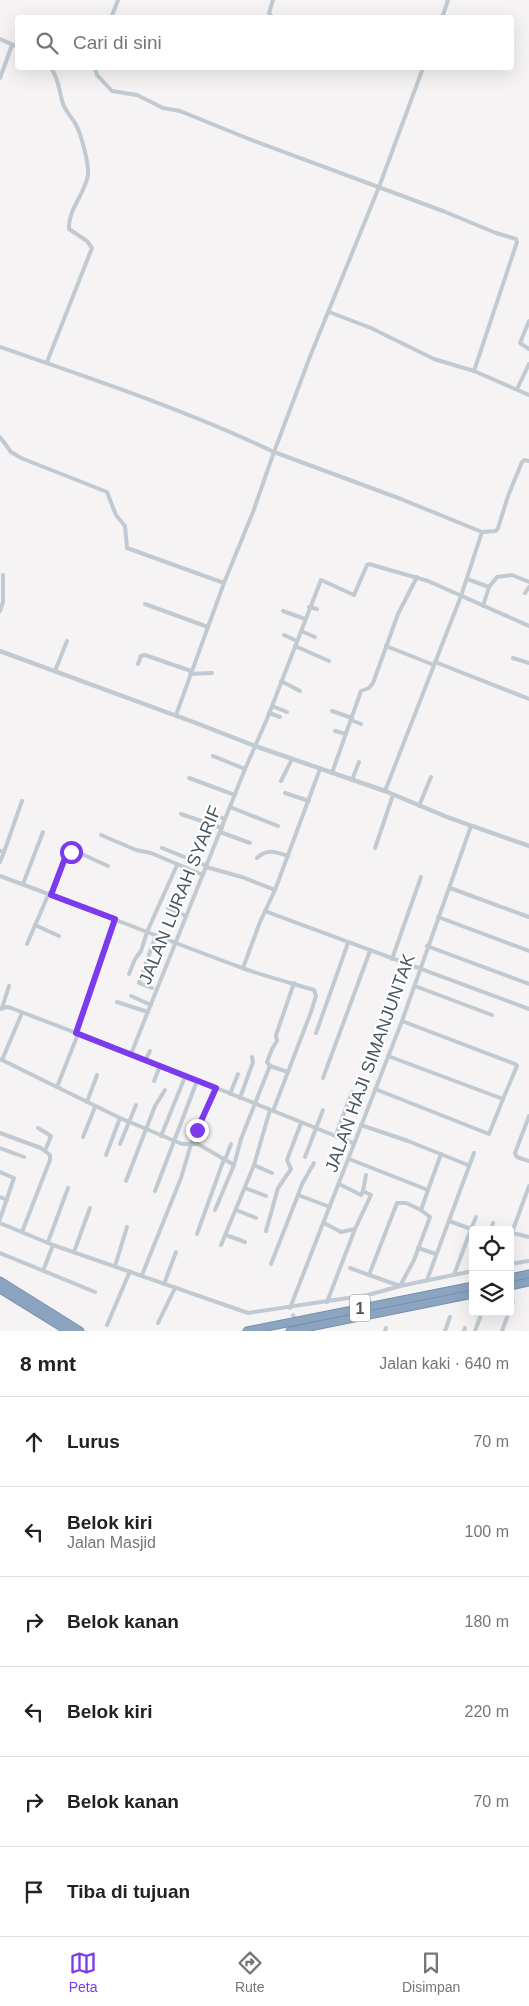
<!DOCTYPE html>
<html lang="id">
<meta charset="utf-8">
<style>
body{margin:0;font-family:Arial,sans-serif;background:#f2f2f2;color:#222}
.controls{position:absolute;right:15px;bottom:15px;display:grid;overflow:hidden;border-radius:5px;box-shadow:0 5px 20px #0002}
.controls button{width:45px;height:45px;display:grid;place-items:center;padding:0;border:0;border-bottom:1px solid #e0e0e0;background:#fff;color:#222;font:25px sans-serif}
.stop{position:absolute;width:15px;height:15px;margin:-11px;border:4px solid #7c3aed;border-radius:50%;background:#fff}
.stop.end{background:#7c3aed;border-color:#fff;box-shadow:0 1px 5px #0008}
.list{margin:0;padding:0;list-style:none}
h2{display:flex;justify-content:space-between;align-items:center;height:65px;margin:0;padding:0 20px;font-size:21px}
h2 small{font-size:16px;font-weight:400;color:#767676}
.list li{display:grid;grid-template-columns:32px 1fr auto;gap:15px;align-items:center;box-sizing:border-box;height:90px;padding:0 20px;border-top:1px solid #e0e0e0}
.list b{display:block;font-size:19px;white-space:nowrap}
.list p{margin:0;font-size:16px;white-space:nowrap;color:#767676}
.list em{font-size:16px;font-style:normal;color:#767676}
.icon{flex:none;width:28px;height:28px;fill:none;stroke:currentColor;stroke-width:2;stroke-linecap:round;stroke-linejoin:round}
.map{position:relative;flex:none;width:529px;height:1331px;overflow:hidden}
.search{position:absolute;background:#fff;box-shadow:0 5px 20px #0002;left:15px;right:15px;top:15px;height:55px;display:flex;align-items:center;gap:12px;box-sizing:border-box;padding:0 18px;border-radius:5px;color:#767676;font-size:19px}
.sheet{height:605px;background:#fff}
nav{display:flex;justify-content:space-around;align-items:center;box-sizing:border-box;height:70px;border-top:1px solid #e0e0e0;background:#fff;font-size:14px;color:#767676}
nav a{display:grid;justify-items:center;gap:2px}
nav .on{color:#7c3aed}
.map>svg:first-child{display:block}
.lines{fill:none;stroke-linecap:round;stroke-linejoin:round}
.minor-tunnel{stroke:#caccce;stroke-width:4;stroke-dasharray:4 2;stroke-linecap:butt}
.motorway-casing{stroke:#7690ad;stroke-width:9}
.minor{stroke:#c1cad2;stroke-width:4}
.tertiary{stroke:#c1cad2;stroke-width:4.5}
.motorway{stroke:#8ba5c1;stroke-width:7}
.route{stroke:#7c3aed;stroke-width:6}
.labels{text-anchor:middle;stroke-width:4.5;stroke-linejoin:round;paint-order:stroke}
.shield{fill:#fff;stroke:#808990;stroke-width:1}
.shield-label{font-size:16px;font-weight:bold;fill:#4a5661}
.street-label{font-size:18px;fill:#4a5661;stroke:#fff}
</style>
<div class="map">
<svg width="529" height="1331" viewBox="0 0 529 1331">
<rect width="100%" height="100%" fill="#f5f3f3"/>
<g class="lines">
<!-- minor-tunnel -->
<path class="minor-tunnel" d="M292,1314L298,1322"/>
<!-- motorway casing -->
<g class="motorway-casing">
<g id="motorway">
<path d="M510,1278L529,1274"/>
<path d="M0,1281L80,1331"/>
<path d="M510,1286L529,1282"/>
<path d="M0,1289L68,1331"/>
<path d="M247,1331L473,1286"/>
<path d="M290,1331L473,1294"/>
</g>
</g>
<!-- minor -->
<g class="minor">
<path d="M111,18L118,0"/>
<path d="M273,18L269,13L273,0"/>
<path d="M442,18L448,0"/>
<path d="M0,39L18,47"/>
<path d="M95,68L97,75L112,91L137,95L163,108L180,111L249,139L443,211L496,233L516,239L517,242L474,371"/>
<path d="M0,78L12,45"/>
<path d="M329,312L371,328L434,359L474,371L529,395"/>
<path d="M529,321L520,343L529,349"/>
<path d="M0,347C92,379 186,410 274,452L311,354L379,187L423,68"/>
<path d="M47,362L92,248L87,241L69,229C68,209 85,194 88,175C89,163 81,133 75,123C71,117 66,111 63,104C59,91 59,79 51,68"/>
<path d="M517,389L529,364"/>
<path d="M0,437L11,452L21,458L107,492L116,515L125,526L127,548L224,583"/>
<path d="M467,579L489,587"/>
<path d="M525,593L529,587"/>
<path d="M145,604L208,627"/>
<path d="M483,606L489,587L497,577L512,575L529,582"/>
<path d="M309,607L317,609"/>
<path d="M0,611L3,602V575"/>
<path d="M283,611L305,619"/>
<path d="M301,631L315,637"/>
<path d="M284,635L297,641"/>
<path d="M295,646L329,661"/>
<path d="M386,646L434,665"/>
<path d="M513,658L529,663"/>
<path d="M435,662L529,699"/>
<path d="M138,664L141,656L145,655L191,671"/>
<path d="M55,671L67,641"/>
<path d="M190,674L212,673"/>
<path d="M281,681L300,691"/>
<path d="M272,706L287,712"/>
<path d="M332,711L352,718"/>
<path d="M269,713L280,717"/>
<path d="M176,715L224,583L253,512L274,452L401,499L482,532"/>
<path d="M351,720L361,724"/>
<path d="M335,731L346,734"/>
<path d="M213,756L245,769"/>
<path d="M332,773L361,691L369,688L373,683L398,614L417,577"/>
<path d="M189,778L235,795"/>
<path d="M352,780L359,762"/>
<path d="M281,781L292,759"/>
<path d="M385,791L461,596L482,532L496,531L498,528L508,496L522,462L525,460L529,461"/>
<path d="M285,793L309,801"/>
<path d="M419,806L431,777"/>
<path d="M230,807L278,826"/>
<path d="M181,814L222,828"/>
<path d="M217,816L225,819"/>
<path d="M220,832L250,843"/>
<path d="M101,835L136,850L151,853L203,875"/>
<path d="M162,848L207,866"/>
<path d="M375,848L393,795"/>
<path d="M0,851L4,852L22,801"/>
<path d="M257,858C267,848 276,852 288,856"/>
<path d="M0,862L4,852"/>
<path d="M206,867L242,877L275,890L320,769"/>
<path d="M0,876C82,906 163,939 245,969C268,977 291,983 314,990L316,996L311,1012L273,1111"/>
<path d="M23,884L43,832"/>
<path d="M450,888L529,917"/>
<path d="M51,895L65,858L71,852L84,855L108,866"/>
<path d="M168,908L186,916"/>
<path d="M265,911L529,1009"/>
<path d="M438,917L529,951"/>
<path d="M35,925L59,936"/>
<path d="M27,944L49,893"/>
<path d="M427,946L529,984"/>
<path d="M392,959L421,877"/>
<path d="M243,968L260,922L275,890"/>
<path d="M129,974L135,959L141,951L147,932L177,865"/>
<path d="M415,986L492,1015"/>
<path d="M152,988L139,983L156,935"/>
<path d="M131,996L151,1005"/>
<path d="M117,1002L148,1012"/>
<path d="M2,1008L9,986"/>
<path d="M0,1009L7,1007L11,1008L131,1054L185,1077L209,1085L353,1143"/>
<path d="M76,1033L115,919"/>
<path d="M316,1033L348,943"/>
<path d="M131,1054L245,769L267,719L321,580L354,595L367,565L369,564L428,581L529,626"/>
<path d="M388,1056L503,1099L517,1066L515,1064L402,1021"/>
<path d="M0,1059L120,1118L182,1144H198L234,1165"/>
<path d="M146,1059L150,1051"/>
<path d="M2,1060L22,1013"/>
<path d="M270,1066L288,1072"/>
<path d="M323,1078L370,951"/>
<path d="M154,1081L160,1066"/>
<path d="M57,1087L78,1034"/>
<path d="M375,1089L489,1134L503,1099"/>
<path d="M230,1094L238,1074"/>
<path d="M240,1098L253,1062L252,1057"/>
<path d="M87,1102L97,1075"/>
<path d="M529,1116L515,1153L517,1157L529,1161"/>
<path d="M361,1125L408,1141L468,1165"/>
<path d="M38,1128L51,1136L45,1151"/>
<path d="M0,1133L41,1148L50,1155V1160L22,1232"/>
<path d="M336,1135L352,1092"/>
<path d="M161,1136L185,1077"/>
<path d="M83,1137L95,1107"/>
<path d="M120,1144L136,1105"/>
<path d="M0,1148L24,1157"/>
<path d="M106,1155L120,1118"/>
<path d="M305,1157L323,1110"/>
<path d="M349,1159L428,1190L421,1210L430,1217L414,1260L400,1286"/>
<path d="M225,1160L231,1144"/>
<path d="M254,1165L272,1173"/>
<path d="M0,1172L14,1178L0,1219"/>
<path d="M126,1181L155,1106L165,1090"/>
<path d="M339,1184L361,1195L363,1191L366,1175"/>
<path d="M245,1188L266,1196"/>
<path d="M428,1190L441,1154"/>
<path d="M155,1191L197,1081"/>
<path d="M298,1195L302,1184L314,1163"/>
<path d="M0,1197L7,1200"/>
<path d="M215,1210L234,1165L241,1139L269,1068L270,1066L267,1062L272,1049L277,1041L276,1035L294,983"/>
<path d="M236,1210L256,1218"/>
<path d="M449,1221L471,1229L476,1217"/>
<path d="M0,1223L53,1245L248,1313L368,1295L400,1286L473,1271"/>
<path d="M324,1223L341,1232L355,1229"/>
<path d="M491,1230L493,1223"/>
<path d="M266,1231L278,1188L291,1169L287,1160L301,1123"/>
<path d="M513,1233L529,1237"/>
<path d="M197,1234L224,1159"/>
<path d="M226,1235L245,1242"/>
<path d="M510,1238L529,1186"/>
<path d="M48,1242L68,1188"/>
<path d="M221,1245L254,1165L270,1110"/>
<path d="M418,1248L436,1254"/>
<path d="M74,1252L90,1208"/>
<path d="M0,1253L95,1292"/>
<path d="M271,1264L298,1195L330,1207"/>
<path d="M510,1264L529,1261"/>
<path d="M115,1266L127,1227"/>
<path d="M350,1268L369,1275L397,1203H406L421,1210"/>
<path d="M43,1271L53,1245"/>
<path d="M142,1275L181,1178L192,1141L216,1088"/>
<path d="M369,1275L400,1286"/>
<path d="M454,1275L471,1229"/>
<path d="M427,1280L474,1153"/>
<path d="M164,1284L176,1252"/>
<path d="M327,1302L355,1229L371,1195L363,1191"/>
<path d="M290,1308L402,1021L471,826"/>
<path d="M510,1310L513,1302"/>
<path d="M158,1323L175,1288"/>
<path d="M107,1325L130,1271"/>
<path d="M385,1331L386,1328"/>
<path d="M445,1331L450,1317"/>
<path d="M464,1331L465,1328"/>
<path d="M475,1331L482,1312"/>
<path d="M502,1331L509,1312"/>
</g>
<!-- tertiary -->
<path class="tertiary" d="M0,651L196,723L255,746L385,791L447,817L529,846"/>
<!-- motorway -->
<use href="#motorway" class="motorway"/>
</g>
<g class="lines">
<!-- route -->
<path class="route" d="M71,852L65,858L51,895L115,919L76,1033L216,1088L197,1130"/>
</g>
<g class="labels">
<!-- shield labels -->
<rect class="shield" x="350" y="1294.5" width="20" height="27" rx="4"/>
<g class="shield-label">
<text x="360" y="1314">1</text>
</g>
<!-- street labels -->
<g class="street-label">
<text transform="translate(180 895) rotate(-68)" y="6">JALAN LURAH SYARIF</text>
<text transform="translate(370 1063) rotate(-70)" y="6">JALAN HAJI SIMANJUNTAK</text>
</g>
</g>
</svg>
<div class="controls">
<button><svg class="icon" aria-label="locate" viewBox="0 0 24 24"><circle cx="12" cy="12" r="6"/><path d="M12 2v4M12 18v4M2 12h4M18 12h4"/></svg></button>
<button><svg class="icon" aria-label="layers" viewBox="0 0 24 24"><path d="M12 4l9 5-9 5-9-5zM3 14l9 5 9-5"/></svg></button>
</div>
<div class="stop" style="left:71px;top:852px"></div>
<div class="stop end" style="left:197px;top:1130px"></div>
<div class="search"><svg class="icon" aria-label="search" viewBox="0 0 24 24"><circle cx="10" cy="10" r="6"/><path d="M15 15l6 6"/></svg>Cari di sini</div>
</div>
<section class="sheet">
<h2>8 mnt<small>Jalan kaki · 640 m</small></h2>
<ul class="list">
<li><svg class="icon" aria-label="ahead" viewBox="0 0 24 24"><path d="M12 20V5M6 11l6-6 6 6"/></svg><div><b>Lurus</b></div><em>70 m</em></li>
<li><svg class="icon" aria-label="left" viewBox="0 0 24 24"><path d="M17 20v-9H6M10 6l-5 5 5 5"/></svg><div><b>Belok kiri</b><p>Jalan Masjid</p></div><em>100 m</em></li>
<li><svg class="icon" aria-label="right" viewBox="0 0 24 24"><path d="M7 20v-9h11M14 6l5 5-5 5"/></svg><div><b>Belok kanan</b></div><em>180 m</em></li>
<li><svg class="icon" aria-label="left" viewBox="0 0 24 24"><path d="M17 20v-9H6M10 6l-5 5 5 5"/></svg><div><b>Belok kiri</b></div><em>220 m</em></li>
<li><svg class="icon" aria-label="right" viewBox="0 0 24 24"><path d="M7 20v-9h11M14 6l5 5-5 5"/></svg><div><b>Belok kanan</b></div><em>70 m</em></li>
<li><svg class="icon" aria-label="arrive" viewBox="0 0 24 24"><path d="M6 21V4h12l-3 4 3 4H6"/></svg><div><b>Tiba di tujuan</b></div></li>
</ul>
</section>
<nav>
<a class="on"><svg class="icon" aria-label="map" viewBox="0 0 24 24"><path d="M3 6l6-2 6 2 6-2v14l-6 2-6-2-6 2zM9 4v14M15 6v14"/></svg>Peta</a>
<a><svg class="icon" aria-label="directions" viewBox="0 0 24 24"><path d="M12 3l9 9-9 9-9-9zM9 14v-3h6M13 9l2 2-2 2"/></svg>Rute</a>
<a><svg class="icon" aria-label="saved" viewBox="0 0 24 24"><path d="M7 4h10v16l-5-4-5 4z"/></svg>Disimpan</a>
</nav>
